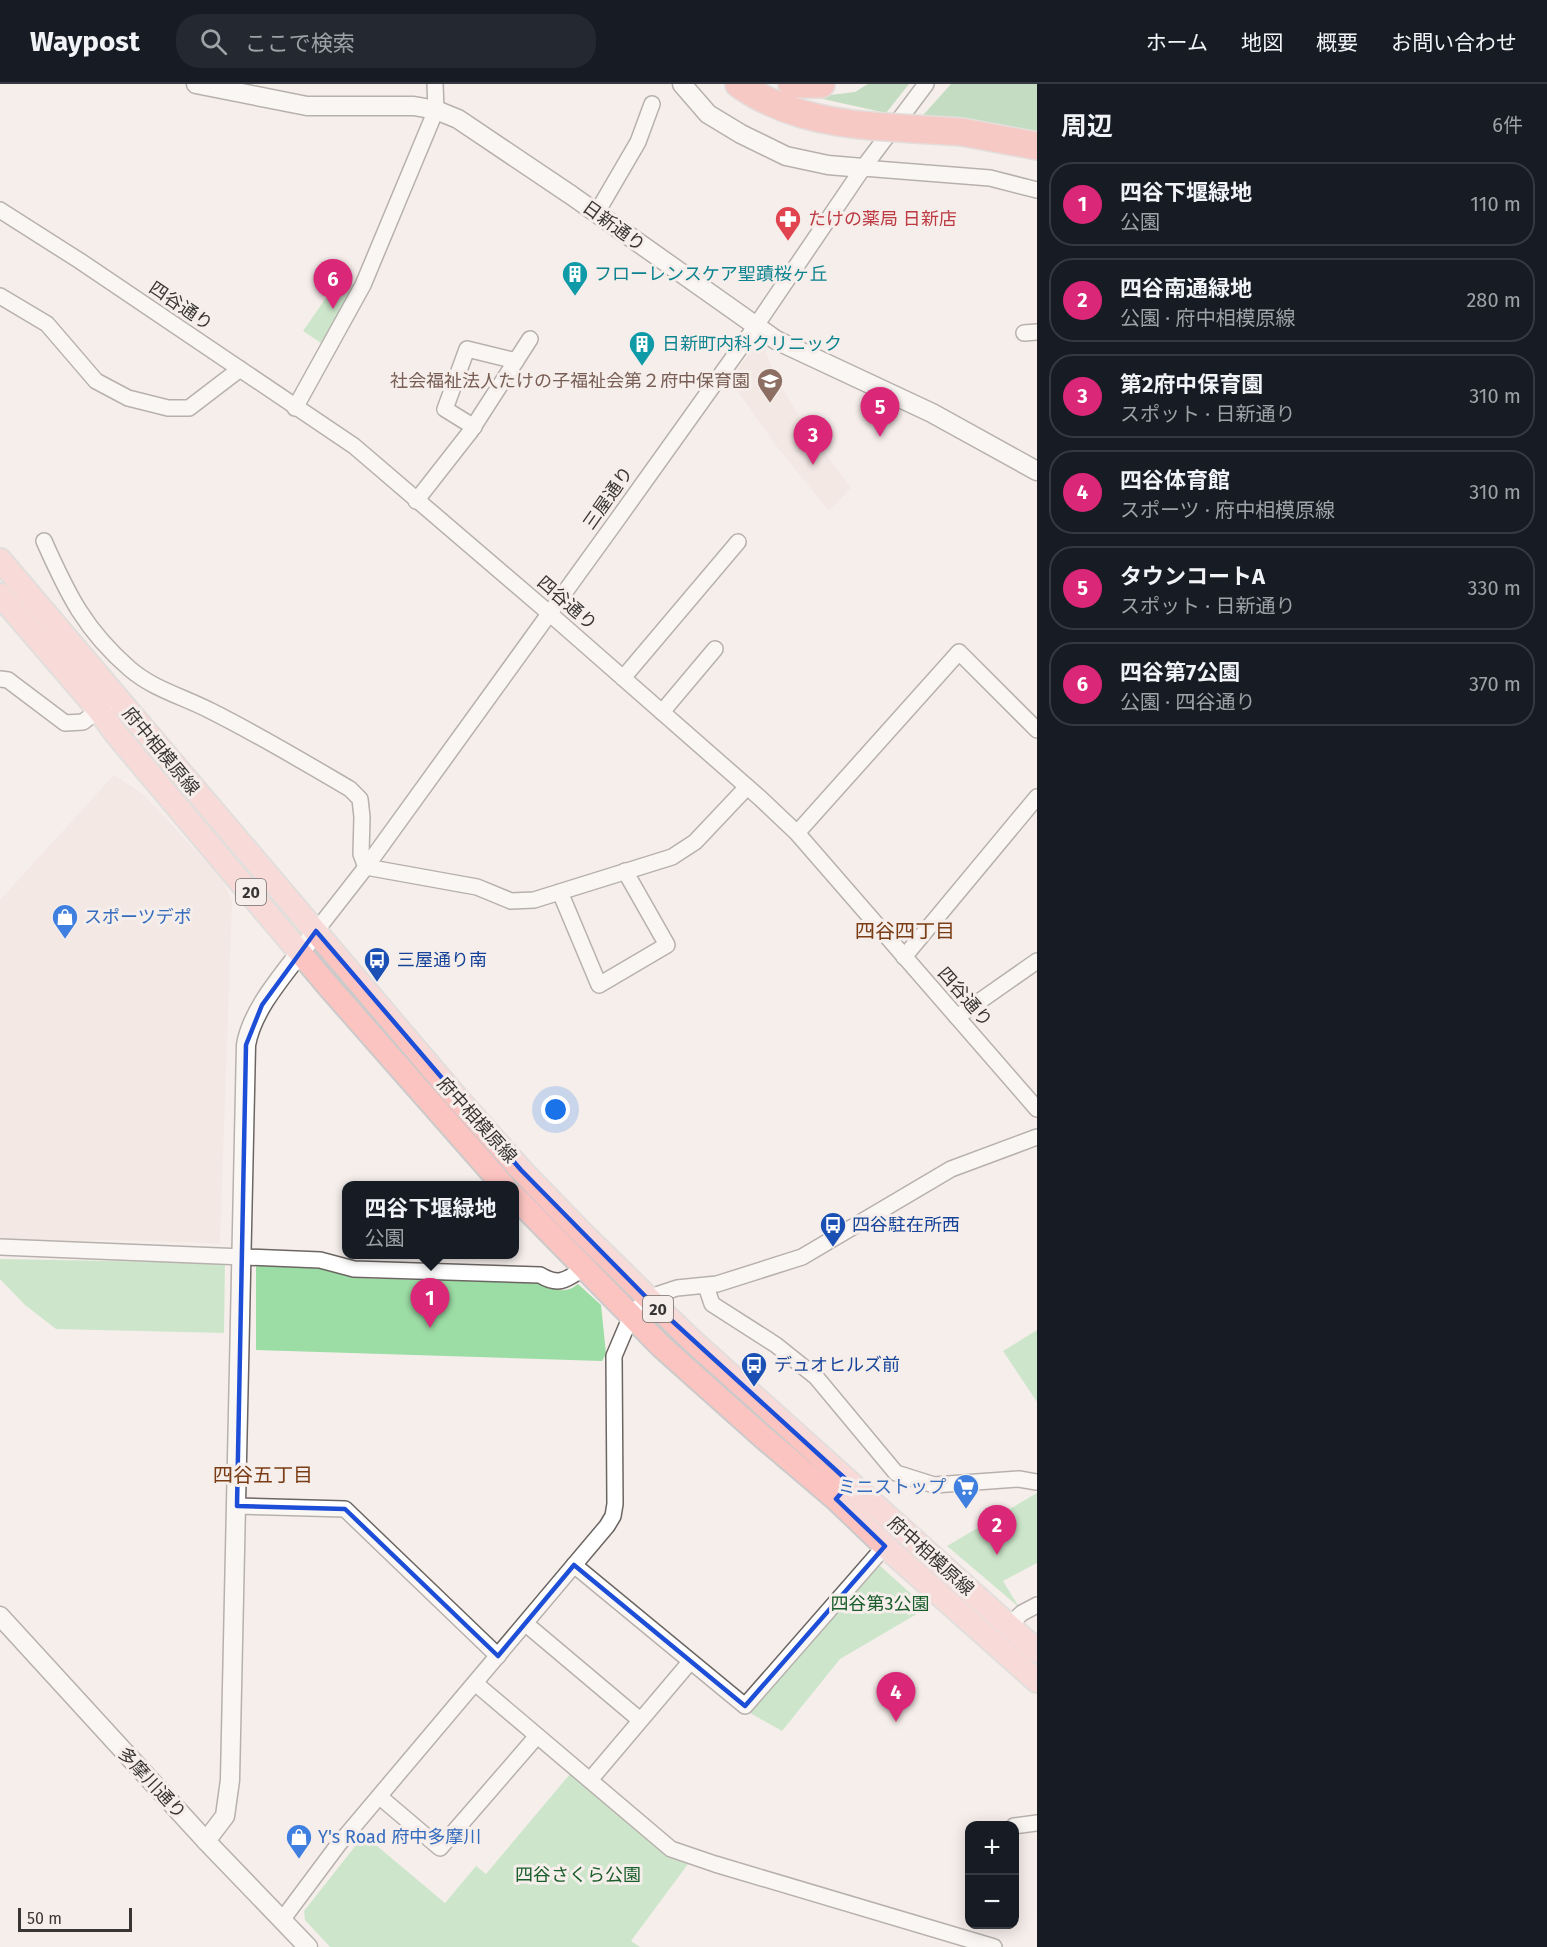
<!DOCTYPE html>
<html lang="ja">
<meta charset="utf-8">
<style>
body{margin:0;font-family:"Fira Sans","Noto Sans JP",sans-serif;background:#242831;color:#f1f3f6}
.controls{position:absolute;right:18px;bottom:18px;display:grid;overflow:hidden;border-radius:12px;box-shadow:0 3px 15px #0003}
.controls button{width:54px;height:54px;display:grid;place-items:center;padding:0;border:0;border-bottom:2px solid #363941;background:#171b24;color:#f1f3f6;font:30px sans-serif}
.scale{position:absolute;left:18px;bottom:15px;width:114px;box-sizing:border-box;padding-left:6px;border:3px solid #383534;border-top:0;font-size:16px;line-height:21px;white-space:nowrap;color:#383534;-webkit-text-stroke:4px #f5eeeb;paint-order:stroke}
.you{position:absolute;left:556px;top:1026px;width:21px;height:21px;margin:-15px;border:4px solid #fff;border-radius:50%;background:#1a73e8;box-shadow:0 0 0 9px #1a73e833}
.badge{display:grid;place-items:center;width:39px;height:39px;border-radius:50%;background:#db2777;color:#fff;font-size:20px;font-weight:700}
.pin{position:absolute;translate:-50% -50px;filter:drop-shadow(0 2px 3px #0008)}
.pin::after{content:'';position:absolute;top:32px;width:21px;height:18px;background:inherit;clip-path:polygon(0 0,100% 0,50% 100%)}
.popup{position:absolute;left:342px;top:1097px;width:177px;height:78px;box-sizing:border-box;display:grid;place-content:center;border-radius:12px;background:#171b24;filter:drop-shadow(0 2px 4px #0005);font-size:20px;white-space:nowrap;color:#9ea1a6}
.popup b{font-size:22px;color:#f1f3f6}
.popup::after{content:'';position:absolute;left:50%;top:100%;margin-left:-12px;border:12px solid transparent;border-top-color:#171b24}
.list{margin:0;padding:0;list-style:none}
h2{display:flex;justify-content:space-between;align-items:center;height:78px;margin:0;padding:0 24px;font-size:26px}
h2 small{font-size:20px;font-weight:400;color:#9ea1a6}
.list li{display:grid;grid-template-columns:39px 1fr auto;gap:18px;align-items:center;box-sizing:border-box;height:84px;margin:0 12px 12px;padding:0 12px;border:2px solid #363941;border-radius:24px}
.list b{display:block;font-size:22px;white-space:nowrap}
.list p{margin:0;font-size:20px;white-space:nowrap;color:#9ea1a6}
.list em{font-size:20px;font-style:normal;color:#9ea1a6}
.icon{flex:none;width:33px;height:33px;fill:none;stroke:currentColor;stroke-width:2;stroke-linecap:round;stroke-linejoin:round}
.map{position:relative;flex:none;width:1037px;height:1863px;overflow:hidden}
header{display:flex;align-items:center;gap:36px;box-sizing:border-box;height:84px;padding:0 30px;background:#171b24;border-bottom:2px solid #363941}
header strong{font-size:28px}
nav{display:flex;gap:33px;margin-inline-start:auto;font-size:21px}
.search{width:420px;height:54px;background:#242831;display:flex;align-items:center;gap:15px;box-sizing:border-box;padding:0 21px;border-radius:24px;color:#9ea1a6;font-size:22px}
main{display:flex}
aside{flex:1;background:#171b24}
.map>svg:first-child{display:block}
.built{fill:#efe0da}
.green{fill:#9cdca5}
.forest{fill:#87c790}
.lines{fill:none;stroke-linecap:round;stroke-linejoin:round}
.minor-casing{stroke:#6c6663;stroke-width:18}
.tertiary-casing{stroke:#6c6663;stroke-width:21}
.primary-casing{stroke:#cbcaca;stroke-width:26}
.motorway-casing{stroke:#cbcaca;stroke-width:30}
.minor{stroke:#fff;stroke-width:15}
.tertiary{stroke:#fff;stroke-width:18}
.primary{stroke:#fbc4c1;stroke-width:22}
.motorway{stroke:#f99c97;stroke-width:27}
.motorway-bridge-casing{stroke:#cbcaca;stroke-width:30;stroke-linecap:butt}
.motorway-bridge{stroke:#f99c97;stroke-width:27}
.marked{fill:none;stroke:#1d4ed8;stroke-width:4.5;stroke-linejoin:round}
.labels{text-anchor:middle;stroke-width:6;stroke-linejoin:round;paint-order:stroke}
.shield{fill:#f5eeeb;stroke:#716c6b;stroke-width:1.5}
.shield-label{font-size:16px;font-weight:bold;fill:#383534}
.health-label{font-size:18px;fill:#be3a42;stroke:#f5eeeb;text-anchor:start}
.street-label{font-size:18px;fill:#383534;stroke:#f5eeeb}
.culture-label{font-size:18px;fill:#0d838f;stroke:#f5eeeb;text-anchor:start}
.education-label{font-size:18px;fill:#785e54;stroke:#f5eeeb;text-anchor:end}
.shop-label{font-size:18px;fill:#366cbe;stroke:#f5eeeb;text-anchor:start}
.transit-label{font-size:18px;fill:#164399;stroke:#f5eeeb;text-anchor:start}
.park-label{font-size:18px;fill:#195d2a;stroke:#f5eeeb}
.neighbourhood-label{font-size:20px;fill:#7a3c14;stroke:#f5eeeb}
</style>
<header>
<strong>Waypost</strong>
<div class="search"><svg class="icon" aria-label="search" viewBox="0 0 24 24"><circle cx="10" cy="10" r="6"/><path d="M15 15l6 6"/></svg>ここで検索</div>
<nav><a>ホーム</a><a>地図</a><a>概要</a><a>お問い合わせ</a></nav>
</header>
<main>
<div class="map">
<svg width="1037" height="1863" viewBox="0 0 1037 1863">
<rect width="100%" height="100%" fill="#f5eeeb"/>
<!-- built -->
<g class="built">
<path d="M763,260L775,292L807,345L851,404L829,427L774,359L730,296L755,262Z"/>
<path d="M114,691L143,710L222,795L232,817L220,1159L110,1156L4,1159L0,1157V816Z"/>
</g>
<!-- green -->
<g class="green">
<path d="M339,195L361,203L327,263L303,247Z"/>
<path d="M0,1175L225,1179L224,1249L56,1245L25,1221L0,1195Z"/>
<path d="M256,1181L322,1183L356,1194L540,1199C553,1205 566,1211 578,1200L601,1221L606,1270L602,1277L256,1266Z"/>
<path d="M1037,1246V1318L1003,1267Z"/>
<path d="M1037,1409V1479L1003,1497L1019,1523L947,1462Z"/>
<path d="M878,1480L927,1524L840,1575L782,1647L750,1629Z"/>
<path d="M570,1690L668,1773L688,1780L631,1857L640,1863H330L305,1836L304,1827L364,1751L445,1819L476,1782L486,1790Z"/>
</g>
<!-- forest -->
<g class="forest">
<path d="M868,0H909L886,29L814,13L855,8Z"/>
<path d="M951,0H1037V54L917,38Z"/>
</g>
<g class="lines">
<!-- minor casing -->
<g class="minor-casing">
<g id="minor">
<path d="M863,84L990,94L1037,106"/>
<path d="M0,126L80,177L354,362L549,529L760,714L797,749L1037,1025"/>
<path d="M596,130L638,58L652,20"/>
<path d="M0,212L47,240L96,297L128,314L168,324H189L240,285"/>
<path d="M1024,249L1037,248"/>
<path d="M295,324L363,201L436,26L435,0"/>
<path d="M474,343L445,325L467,265L516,277"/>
<path d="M416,417L470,348L530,255"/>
<path d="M44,457C68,511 85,546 130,585C153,605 184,613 211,627C259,651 304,678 350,705L360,715L362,733L361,770L366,783L477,803L511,817L534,816L672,773L695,758L747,703"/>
<path d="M623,594L738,458"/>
<path d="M0,595L8,596L65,639L83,638L106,620"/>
<path d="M662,628L715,565"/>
<path d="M797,749L959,568L1037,646"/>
<path d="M560,808L599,901L667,861L625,787"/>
<path d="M316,847L366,783L617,436L755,243L863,84L926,0"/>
<path d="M904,873L1037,713"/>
<path d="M957,933L1037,877"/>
<path d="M0,1163L320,1176L354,1185L540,1191C560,1203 567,1195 584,1184"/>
<path d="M706,1202L712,1220L776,1261L816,1293L896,1389L934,1401L1019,1395L1037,1398"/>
<path d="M237,1422L345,1425L498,1572"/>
<path d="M574,1481L745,1622L885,1462"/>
<path d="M526,1540L640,1636"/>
<path d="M1009,1541L1022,1529L1037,1521"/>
<path d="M475,1599L671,1765L715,1780L994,1863"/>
<path d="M590,1696L690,1578"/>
<path d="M380,1713L440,1764L537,1652"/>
<path d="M1014,1742L1037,1739"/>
<path d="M282,1836L338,1761L607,1442L613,1432L615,1420L614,1272L631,1232L647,1214L677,1204L717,1200L802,1173L951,1085L1037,1053"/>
</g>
</g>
<!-- tertiary casing -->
<g class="tertiary-casing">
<g id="tertiary">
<path d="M196,0L307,22H414L436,26L458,35L571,111L776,256L932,329L1037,387"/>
<path d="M682,0L708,30L741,50L786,72L828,81L863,84"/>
<path d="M0,1532L206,1757L308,1863"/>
<path d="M206,1757L225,1732L230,1696L246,961C253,920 293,881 316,847"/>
</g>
</g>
<!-- primary casing -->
<g class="primary-casing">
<g id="primary">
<path d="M0,476L456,1013L521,1086L579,1146L689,1254L1037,1567"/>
<path d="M0,511L98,625L117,651L329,903L504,1102"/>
<path d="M514,1112L661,1262L763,1353L836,1415L885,1462L1037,1597"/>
</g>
</g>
<!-- motorway casing -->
<g class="motorway-casing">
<g id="motorway">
<path d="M739,0C778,28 825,38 871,42"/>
<path d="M792,0H821"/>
<path d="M914,45L962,48L1037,62"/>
</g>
</g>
<!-- minor -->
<use href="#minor" class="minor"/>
<!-- tertiary -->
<use href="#tertiary" class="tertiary"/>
<!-- primary -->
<use href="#primary" class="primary"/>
<!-- motorway -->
<use href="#motorway" class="motorway"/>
<!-- motorway-bridge casing -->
<g class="motorway-bridge-casing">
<path id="motorway-bridge" d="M871,42L914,45"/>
</g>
<!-- motorway-bridge -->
<use href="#motorway-bridge" class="motorway-bridge"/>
</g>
<!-- marked area -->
<path d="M0 0H1037V1863H0ZM316,847L521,1086L647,1214L850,1399L836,1415L885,1462L745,1622L574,1481L498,1572L345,1425L237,1422L246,961L262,921Z" fill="#f5eeeb" fill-opacity=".55" fill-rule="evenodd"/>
<path class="marked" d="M316,847L521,1086L647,1214L850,1399L836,1415L885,1462L745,1622L574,1481L498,1572L345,1425L237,1422L246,961L262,921Z"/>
<!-- icons -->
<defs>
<g id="pharmacy-pin" transform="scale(1.35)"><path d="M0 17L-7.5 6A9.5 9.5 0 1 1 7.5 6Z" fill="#e0444e" stroke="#f5eeeb"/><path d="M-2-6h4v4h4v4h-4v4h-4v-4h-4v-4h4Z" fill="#fff"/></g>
<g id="building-pin" transform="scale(1.35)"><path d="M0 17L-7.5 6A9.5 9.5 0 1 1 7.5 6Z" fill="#0f9aa8" stroke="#f5eeeb"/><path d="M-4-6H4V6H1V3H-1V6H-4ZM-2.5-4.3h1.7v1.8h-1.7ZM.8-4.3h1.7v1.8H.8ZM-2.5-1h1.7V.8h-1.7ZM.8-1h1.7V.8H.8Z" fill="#fff"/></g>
<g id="school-pin" transform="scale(1.35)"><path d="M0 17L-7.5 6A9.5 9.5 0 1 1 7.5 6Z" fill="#8d6e63" stroke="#f5eeeb"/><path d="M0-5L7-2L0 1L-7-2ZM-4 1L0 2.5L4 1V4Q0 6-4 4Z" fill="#fff"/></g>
<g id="shop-pin" transform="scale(1.35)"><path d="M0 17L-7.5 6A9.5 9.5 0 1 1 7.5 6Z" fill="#3f7fe0" stroke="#f5eeeb"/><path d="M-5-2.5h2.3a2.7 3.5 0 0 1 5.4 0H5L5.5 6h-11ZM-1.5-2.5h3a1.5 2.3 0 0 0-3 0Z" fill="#fff"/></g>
<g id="bus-pin" transform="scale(1.35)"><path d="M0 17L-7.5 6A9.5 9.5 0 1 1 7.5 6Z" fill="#1a4fb4" stroke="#f5eeeb"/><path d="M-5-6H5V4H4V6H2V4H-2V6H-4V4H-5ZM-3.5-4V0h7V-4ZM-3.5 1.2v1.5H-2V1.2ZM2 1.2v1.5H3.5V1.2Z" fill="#fff"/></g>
<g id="supermarket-pin" transform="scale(1.35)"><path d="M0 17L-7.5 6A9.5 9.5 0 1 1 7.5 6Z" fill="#3f7fe0" stroke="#f5eeeb"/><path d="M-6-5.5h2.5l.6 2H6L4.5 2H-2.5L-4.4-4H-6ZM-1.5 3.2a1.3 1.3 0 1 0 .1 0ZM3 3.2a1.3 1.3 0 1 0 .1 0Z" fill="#fff"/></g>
</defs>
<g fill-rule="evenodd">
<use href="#pharmacy-pin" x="788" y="135"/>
<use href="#building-pin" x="575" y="190"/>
<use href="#building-pin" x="642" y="260"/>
<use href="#school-pin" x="770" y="297"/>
<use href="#shop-pin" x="65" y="833"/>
<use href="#bus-pin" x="377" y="876"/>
<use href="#bus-pin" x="833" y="1141"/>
<use href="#bus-pin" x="754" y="1281"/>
<use href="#supermarket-pin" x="966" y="1403"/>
<use href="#shop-pin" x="299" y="1753"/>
</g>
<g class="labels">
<!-- shield labels -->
<g class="shield">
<rect x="236" y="795" width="30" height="26" rx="4.5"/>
<rect x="643" y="1212" width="30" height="26" rx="4.5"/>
</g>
<g class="shield-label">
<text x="251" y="814">20</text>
<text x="658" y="1231">20</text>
</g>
<!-- health labels -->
<g class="health-label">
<text x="808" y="141">たけの薬局 日新店</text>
</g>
<!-- street labels -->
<g class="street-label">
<text transform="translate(614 142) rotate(36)" y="6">日新通り</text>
<text transform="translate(181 222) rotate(34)" y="6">四谷通り</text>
<text transform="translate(608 414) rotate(-55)" y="6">三屋通り</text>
<text transform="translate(567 519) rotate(41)" y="6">四谷通り</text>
<text transform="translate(161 667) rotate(50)" y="6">府中相模原線</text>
<text transform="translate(965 913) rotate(49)" y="6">四谷通り</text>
<text transform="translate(477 1036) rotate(48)" y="6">府中相模原線</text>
<text transform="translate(931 1472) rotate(42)" y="6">府中相模原線</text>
<text transform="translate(152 1699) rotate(47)" y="6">多摩川通り</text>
</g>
<!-- culture labels -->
<g class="culture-label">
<text x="594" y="196">フローレンスケア聖蹟桜ヶ丘</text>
<text x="662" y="266">日新町内科クリニック</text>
</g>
<!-- education labels -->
<g class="education-label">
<text x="750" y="303">社会福祉法人たけの子福祉会第２府中保育園</text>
</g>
<!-- shop labels -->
<g class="shop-label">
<text x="84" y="839">スポーツデポ</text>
<text x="946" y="1409" text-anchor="end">ミニストップ</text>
<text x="318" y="1759">Y's Road 府中多摩川</text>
</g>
<!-- transit labels -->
<g class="transit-label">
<text x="397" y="882">三屋通り南</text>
<text x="852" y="1147">四谷駐在所西</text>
<text x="774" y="1287">デュオヒルズ前</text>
</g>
<!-- park labels -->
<g class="park-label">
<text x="880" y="1526">四谷第3公園</text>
<text x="578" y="1797">四谷さくら公園</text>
</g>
<!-- neighbourhood labels -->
<g class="neighbourhood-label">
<text x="905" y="854">四谷四丁目</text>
<text x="263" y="1398">四谷五丁目</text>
</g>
</g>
</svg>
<div class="controls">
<button>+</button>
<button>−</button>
</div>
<div class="scale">50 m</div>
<div class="you"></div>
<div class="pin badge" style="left:430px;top:1244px">1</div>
<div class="popup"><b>四谷下堰緑地</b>公園</div>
<div class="pin badge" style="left:997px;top:1471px">2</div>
<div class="pin badge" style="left:813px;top:381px">3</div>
<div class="pin badge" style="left:896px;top:1638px">4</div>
<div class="pin badge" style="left:880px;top:353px">5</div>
<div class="pin badge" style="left:333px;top:225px">6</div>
</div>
<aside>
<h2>周辺<small>6件</small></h2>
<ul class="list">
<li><span class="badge">1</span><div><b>四谷下堰緑地</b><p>公園</p></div><em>110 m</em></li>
<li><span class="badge">2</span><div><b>四谷南通緑地</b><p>公園 · 府中相模原線</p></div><em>280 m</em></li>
<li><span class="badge">3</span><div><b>第2府中保育園</b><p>スポット · 日新通り</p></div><em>310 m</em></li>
<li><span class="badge">4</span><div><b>四谷体育館</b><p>スポーツ · 府中相模原線</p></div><em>310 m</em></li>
<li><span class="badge">5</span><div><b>タウンコートA</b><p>スポット · 日新通り</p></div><em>330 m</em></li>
<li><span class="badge">6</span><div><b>四谷第7公園</b><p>公園 · 四谷通り</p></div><em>370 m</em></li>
</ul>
</aside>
</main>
